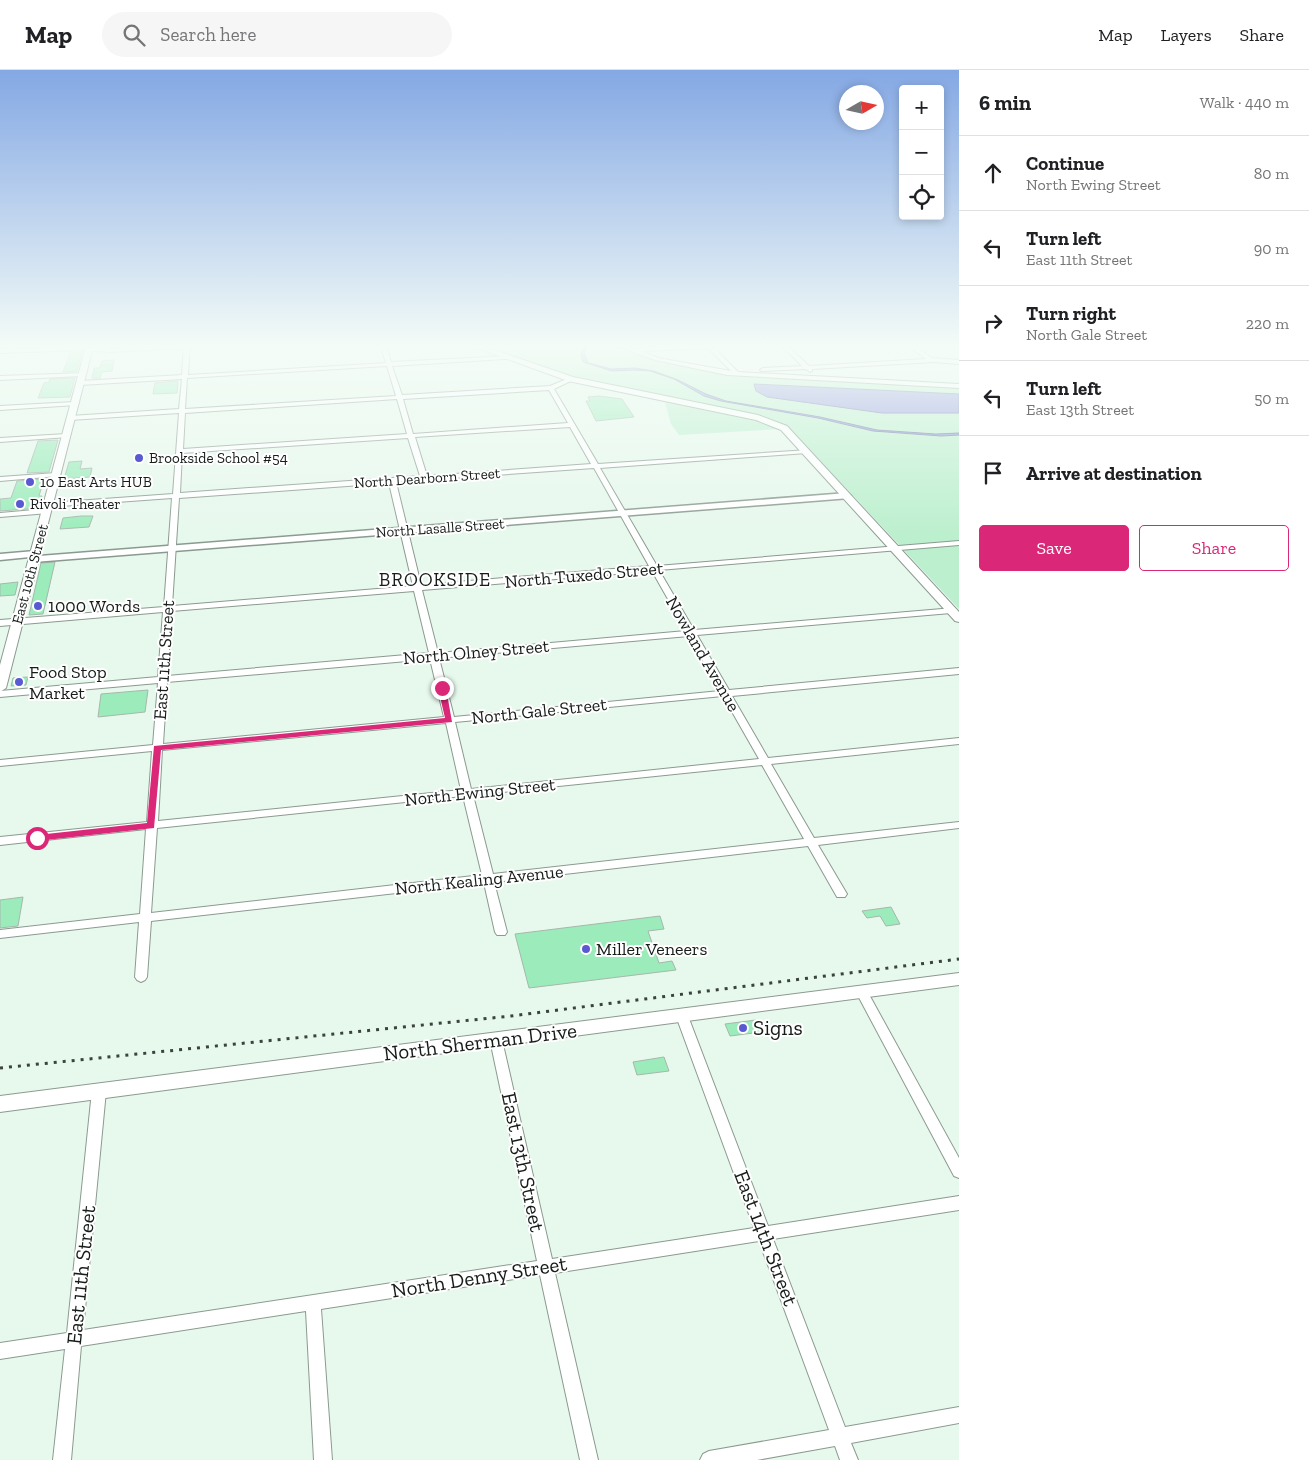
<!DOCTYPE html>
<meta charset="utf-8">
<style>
body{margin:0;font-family:"Zilla Slab",serif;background:#f6f6f6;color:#202124}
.controls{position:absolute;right:15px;top:15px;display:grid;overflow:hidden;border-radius:5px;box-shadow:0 2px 8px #0003}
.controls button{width:45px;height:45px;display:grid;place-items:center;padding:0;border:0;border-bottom:1px solid #e0e0e0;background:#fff;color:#202124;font:25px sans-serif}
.compass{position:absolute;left:839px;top:15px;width:45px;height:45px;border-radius:50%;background:#fff;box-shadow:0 2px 8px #0003;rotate:81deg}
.stop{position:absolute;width:15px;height:15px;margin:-11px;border:4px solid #db2777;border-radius:50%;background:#fff}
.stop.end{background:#db2777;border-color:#fff;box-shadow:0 1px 5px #0008}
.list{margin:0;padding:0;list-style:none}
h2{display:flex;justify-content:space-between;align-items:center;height:65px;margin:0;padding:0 20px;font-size:21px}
h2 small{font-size:16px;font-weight:400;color:#757577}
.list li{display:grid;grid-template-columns:32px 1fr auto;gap:15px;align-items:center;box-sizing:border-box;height:75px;padding:0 20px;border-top:1px solid #e0e0e0}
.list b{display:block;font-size:19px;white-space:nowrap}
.list p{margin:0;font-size:16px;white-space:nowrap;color:#757577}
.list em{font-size:16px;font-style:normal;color:#757577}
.actions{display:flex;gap:10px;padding:15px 20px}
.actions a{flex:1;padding:11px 0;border:1px solid #db2777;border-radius:5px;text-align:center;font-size:18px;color:#db2777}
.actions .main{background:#db2777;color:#fff}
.icon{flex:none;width:28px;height:28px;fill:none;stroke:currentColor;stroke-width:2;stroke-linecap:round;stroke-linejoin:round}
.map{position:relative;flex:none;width:959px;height:1390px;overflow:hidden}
header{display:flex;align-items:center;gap:30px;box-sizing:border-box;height:70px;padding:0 25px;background:#fff;border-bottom:1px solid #e0e0e0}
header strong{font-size:24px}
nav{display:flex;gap:28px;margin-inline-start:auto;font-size:18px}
.search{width:350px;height:45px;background:#f6f6f6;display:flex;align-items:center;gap:12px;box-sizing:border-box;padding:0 18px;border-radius:28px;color:#757577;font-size:19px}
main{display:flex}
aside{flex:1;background:#fff}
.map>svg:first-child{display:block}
.green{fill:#bbefcd}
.water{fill:#8e97de;stroke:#6a72a3}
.building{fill:#9becba;stroke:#a7b7ad}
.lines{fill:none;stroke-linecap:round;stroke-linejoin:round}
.minor-casing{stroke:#8b9a90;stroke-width:2}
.tertiary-casing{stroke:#8b9a90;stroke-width:3}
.secondary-casing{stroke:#8b9a90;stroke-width:2}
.minor{fill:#fff;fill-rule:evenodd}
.tertiary{fill:#fff;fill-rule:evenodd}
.secondary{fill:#fff;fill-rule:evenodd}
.rail{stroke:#3b433e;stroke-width:3;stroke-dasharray:3 6;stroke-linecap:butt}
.route{fill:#db2777}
.poi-dot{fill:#595ad1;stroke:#fff;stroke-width:2}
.labels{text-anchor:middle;stroke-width:4;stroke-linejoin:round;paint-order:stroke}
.far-poi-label{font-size:15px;fill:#161c18;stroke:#fff;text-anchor:start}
.far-street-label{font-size:15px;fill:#161c18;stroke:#fff}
.street-label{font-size:18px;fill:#161c18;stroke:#fff}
.poi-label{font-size:18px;fill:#161c18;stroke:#fff;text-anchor:start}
.neighbourhood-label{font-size:19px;letter-spacing:1px;fill:#161c18;stroke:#fff}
.near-poi-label{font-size:21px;fill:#161c18;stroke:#fff;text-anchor:start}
.near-street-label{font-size:21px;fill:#161c18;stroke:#fff}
</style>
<header>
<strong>Map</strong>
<div class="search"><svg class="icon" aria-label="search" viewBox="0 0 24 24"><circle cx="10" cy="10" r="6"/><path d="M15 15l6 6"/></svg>Search here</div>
<nav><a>Map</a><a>Layers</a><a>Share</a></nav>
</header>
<main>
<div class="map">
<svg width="959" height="1390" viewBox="0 0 959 1390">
<rect width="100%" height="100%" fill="#e7f8ed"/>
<!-- green -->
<g class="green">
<path d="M477,274H610L661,292L720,303L757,307L959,318V539L789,357L768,348L580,309L551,301Z"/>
<path d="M665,332L763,352L780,359L679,365L671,354Z"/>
</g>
<!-- water -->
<g class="water">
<path d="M586,274H590L584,282L588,293L611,299L635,298L654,301L678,310L706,324L726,331L820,347L877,360L936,364L959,363V365L941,366L873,361L818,348L721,331L704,326L674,309L650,301L634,300L612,301L583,292L581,282L587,276Z"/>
<path d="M754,314L959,324V343H882L767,327L756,321Z"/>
</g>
<!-- building -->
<g class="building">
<path d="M82,282L77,301L63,302L70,283Z"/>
<path d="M114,290L112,301L102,302L100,308H92L94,298H100L102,291Z"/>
<path d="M75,308L70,327L38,328L44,313L49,312L50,309Z"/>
<path d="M178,311L177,323L153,324L155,313Z"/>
<path d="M599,326L622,329L634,347L596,351L586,331H590L588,327Z"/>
<path d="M58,370L49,402L27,403L38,371Z"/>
<path d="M82,391L80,399L92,398L90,407L64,409L69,392Z"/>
<path d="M44,409L39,426H42L39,438L0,441V429L11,428L17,411Z"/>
<path d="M81,446H93L89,457L60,459L63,448Z"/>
<path d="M55,492L43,544L29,545L41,493Z"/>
<path d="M18,512L15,525L0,526V514Z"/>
<path d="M28,607L26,615L11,616L13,608Z"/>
<path d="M148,620L145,642L98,647L101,624Z"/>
<path d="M23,827L18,856L0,858V830Z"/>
<path d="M891,837L900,854L886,856L880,846L867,848L862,841Z"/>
<path d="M660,846L664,859L648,861L659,893L672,891L676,900L529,918L515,864Z"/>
<path d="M756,950L761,962L730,966L725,954Z"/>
<path d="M664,987L669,1001L637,1005L633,992Z"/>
</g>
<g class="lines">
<!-- minor casing -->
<g class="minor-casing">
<g id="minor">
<path d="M184,274H190L188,305L386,293L380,274H386L391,292L507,286V288L505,289L392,296L402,325L550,316L569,308H573V310L554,319L598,394L809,380V382L807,383L600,398L657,496L959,471V475L659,500L694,560L954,538L955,540L951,543L697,565L729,620L959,598V604L732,626L768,688L959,668V674L771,694L814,768L959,752V758L818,775L847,824L845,827H837L808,776L494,812L507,862L505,865H497L495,862L484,813L151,851L147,907L145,910L141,912L137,910L135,907L139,852L0,868V860L140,844L146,759L0,775V767L147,752L152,681L0,696V690L153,675L158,613L0,627V621L158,607L163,542L0,556V550L164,537L172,428L48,437L44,435L48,433L173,424L179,343L70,350L67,348L70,346L179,339L182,309L80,315L77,313L80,311L182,305ZM387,296L396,326L185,339L187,308ZM549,320L568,353L413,364L403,329ZM397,329L407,364L183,379L185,343ZM570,357L591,394L427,406L415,367ZM408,368L420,406L180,423L182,383ZM594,398L649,496L421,515L396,412ZM389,413L413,516L172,536L179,428ZM652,501L686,561L438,583L422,520ZM414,521L429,583L167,606L172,541ZM689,566L720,621L454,647L439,588ZM430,589L444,647L163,674L167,612ZM723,626L759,689L471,719L455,652ZM446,653L461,720L158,751L162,680ZM762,695L804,769L493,804L473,725ZM463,726L482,805L151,843L157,758Z"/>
<path d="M612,274H620L633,279L710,274L738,302L959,314V318L727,305L655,290ZM708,278L731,301L658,288L641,281Z"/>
<path d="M780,274H786L809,296L926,289L906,274H912L932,288L959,290V294L934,292L812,299V301L810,302L806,299L761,301L760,300L763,298L802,296Z"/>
<path d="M84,303L85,304L82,306L0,310V306Z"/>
<path d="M74,332L76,333V335L0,340V336Z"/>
<path d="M66,364L69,366L68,367L0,372V368Z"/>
<path d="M56,403L59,405L58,406L0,411V407Z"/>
<path d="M46,439L50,441L49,443L0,447V443Z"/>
<path d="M862,917L866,919L959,1088V1108L954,1106L856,922L858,919Z"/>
<path d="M682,941L686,943L688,946L768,1156L959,1126V1140L773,1169L845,1357L959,1337V1353L851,1373L858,1390H840L835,1376L757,1390H700L703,1384L709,1381L829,1360L759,1171L555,1203L598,1390H580L540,1205L321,1239L332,1390H314L306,1241L81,1276L71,1390H53L65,1279L0,1289V1273L67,1263L92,1021L94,1017L99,1015L104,1017L106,1021L83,1260L537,1191L490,970L491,966L496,965L501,966L502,970L552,1189L754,1158L676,946L678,943Z"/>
</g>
</g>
<!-- tertiary casing -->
<g class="tertiary-casing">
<path id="tertiary" d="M847,423L851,426L850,428L34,492L31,491L30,487L0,490V484L35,481L38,482L39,486Z"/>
</g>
<!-- secondary casing -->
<g class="secondary-casing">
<g id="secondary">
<path d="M86,274L112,278L183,274H226L222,276L112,282L92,281L6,618L0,622V595L85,280L0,283V279L86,276Z"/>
<path d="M466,274H477L573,307L758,345L787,356L959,542V552L955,551L781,360L756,350L568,311Z"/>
<path d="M959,903V915L0,1042V1026Z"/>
</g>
</g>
<!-- minor -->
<use href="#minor" class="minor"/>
<!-- tertiary -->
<use href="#tertiary" class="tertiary"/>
<!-- secondary -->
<use href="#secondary" class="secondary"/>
<!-- rail -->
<path class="rail" d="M0,998L511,946L959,889"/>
</g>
<!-- sky -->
<linearGradient id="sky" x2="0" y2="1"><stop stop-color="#84a8e4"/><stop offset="0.59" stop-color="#f4fcf7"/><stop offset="1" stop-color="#f4fcf7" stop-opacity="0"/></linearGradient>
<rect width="959" height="468" fill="url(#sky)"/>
<!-- route -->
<path class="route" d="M442,615L446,618L452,652L161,680L154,758L37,771L33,768L37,765L147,753L154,676L445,648L438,618Z"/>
<!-- markers -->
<g class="poi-dot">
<circle cx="139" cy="388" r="5"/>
<circle cx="30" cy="412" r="5"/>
<circle cx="20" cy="434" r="5"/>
<circle cx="38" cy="536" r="5"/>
<circle cx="19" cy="612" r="5"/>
<circle cx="586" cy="879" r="5"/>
<circle cx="743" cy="958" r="5"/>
</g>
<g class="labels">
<!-- far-poi labels -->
<g class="far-poi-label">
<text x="149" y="393">Brookside School #54</text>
<text x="40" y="417">10 East Arts HUB</text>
<text x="30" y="439">Rivoli Theater</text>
</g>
<!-- far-street labels -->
<g class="far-street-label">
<text transform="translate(427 408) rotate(-4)" y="5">North Dearborn Street</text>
<text transform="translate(440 458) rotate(-4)" y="5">North Lasalle Street</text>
<text transform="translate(30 504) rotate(-75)" y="5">East 10th Street</text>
</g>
<!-- street labels -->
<g class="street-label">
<text transform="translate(584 505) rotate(-5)" y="6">North Tuxedo Street</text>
<text transform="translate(476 582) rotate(-5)" y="6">North Olney Street</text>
<text transform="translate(703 584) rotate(60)" y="6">Nowland Avenue</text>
<text transform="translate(164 590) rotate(-86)" y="6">East 11th Street</text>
<text transform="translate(539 641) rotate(-6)" y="6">North Gale Street</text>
<text transform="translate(480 722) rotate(-6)" y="6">North Ewing Street</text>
<text transform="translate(479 810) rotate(-6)" y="6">North Kealing Avenue</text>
</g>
<!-- poi labels -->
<g class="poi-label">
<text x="48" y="542">1000 Words</text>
<text x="29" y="608">Food Stop<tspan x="29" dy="21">Market</tspan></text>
<text x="596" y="885">Miller Veneers</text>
</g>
<!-- neighbourhood labels -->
<g class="neighbourhood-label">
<text x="435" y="516">BROOKSIDE</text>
</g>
<!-- near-poi labels -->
<g class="near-poi-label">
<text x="753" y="965">Signs</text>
</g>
<!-- near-street labels -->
<g class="near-street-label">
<text transform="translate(480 972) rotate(-7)" y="7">North Sherman Drive</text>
<text transform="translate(523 1092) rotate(78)" y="7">East 13th Street</text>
<text transform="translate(766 1168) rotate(69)" y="7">East 14th Street</text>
<text transform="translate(81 1205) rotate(-84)" y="7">East 11th Street</text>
<text transform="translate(479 1207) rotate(-9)" y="7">North Denny Street</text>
</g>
</g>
</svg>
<div class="controls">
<button>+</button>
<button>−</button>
<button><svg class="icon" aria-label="locate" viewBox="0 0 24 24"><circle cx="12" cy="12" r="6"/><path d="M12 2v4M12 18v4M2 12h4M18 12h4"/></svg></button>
</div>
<svg class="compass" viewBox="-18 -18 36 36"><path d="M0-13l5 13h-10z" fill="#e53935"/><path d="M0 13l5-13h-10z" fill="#757577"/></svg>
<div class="stop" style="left:37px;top:768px"></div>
<div class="stop end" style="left:442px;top:618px"></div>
</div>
<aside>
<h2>6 min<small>Walk · 440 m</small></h2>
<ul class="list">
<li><svg class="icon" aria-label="ahead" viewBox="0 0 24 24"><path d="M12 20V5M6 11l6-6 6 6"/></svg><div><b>Continue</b><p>North Ewing Street</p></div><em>80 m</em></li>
<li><svg class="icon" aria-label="left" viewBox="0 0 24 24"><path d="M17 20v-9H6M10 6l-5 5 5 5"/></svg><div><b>Turn left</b><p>East 11th Street</p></div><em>90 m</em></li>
<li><svg class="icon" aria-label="right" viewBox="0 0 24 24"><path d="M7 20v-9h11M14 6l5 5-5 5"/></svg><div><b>Turn right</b><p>North Gale Street</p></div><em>220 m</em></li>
<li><svg class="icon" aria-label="left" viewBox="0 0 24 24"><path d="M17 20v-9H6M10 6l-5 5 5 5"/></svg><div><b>Turn left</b><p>East 13th Street</p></div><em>50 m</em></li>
<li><svg class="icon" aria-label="arrive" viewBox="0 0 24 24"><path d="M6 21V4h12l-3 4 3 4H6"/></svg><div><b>Arrive at destination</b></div></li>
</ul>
<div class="actions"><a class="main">Save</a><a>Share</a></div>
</aside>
</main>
